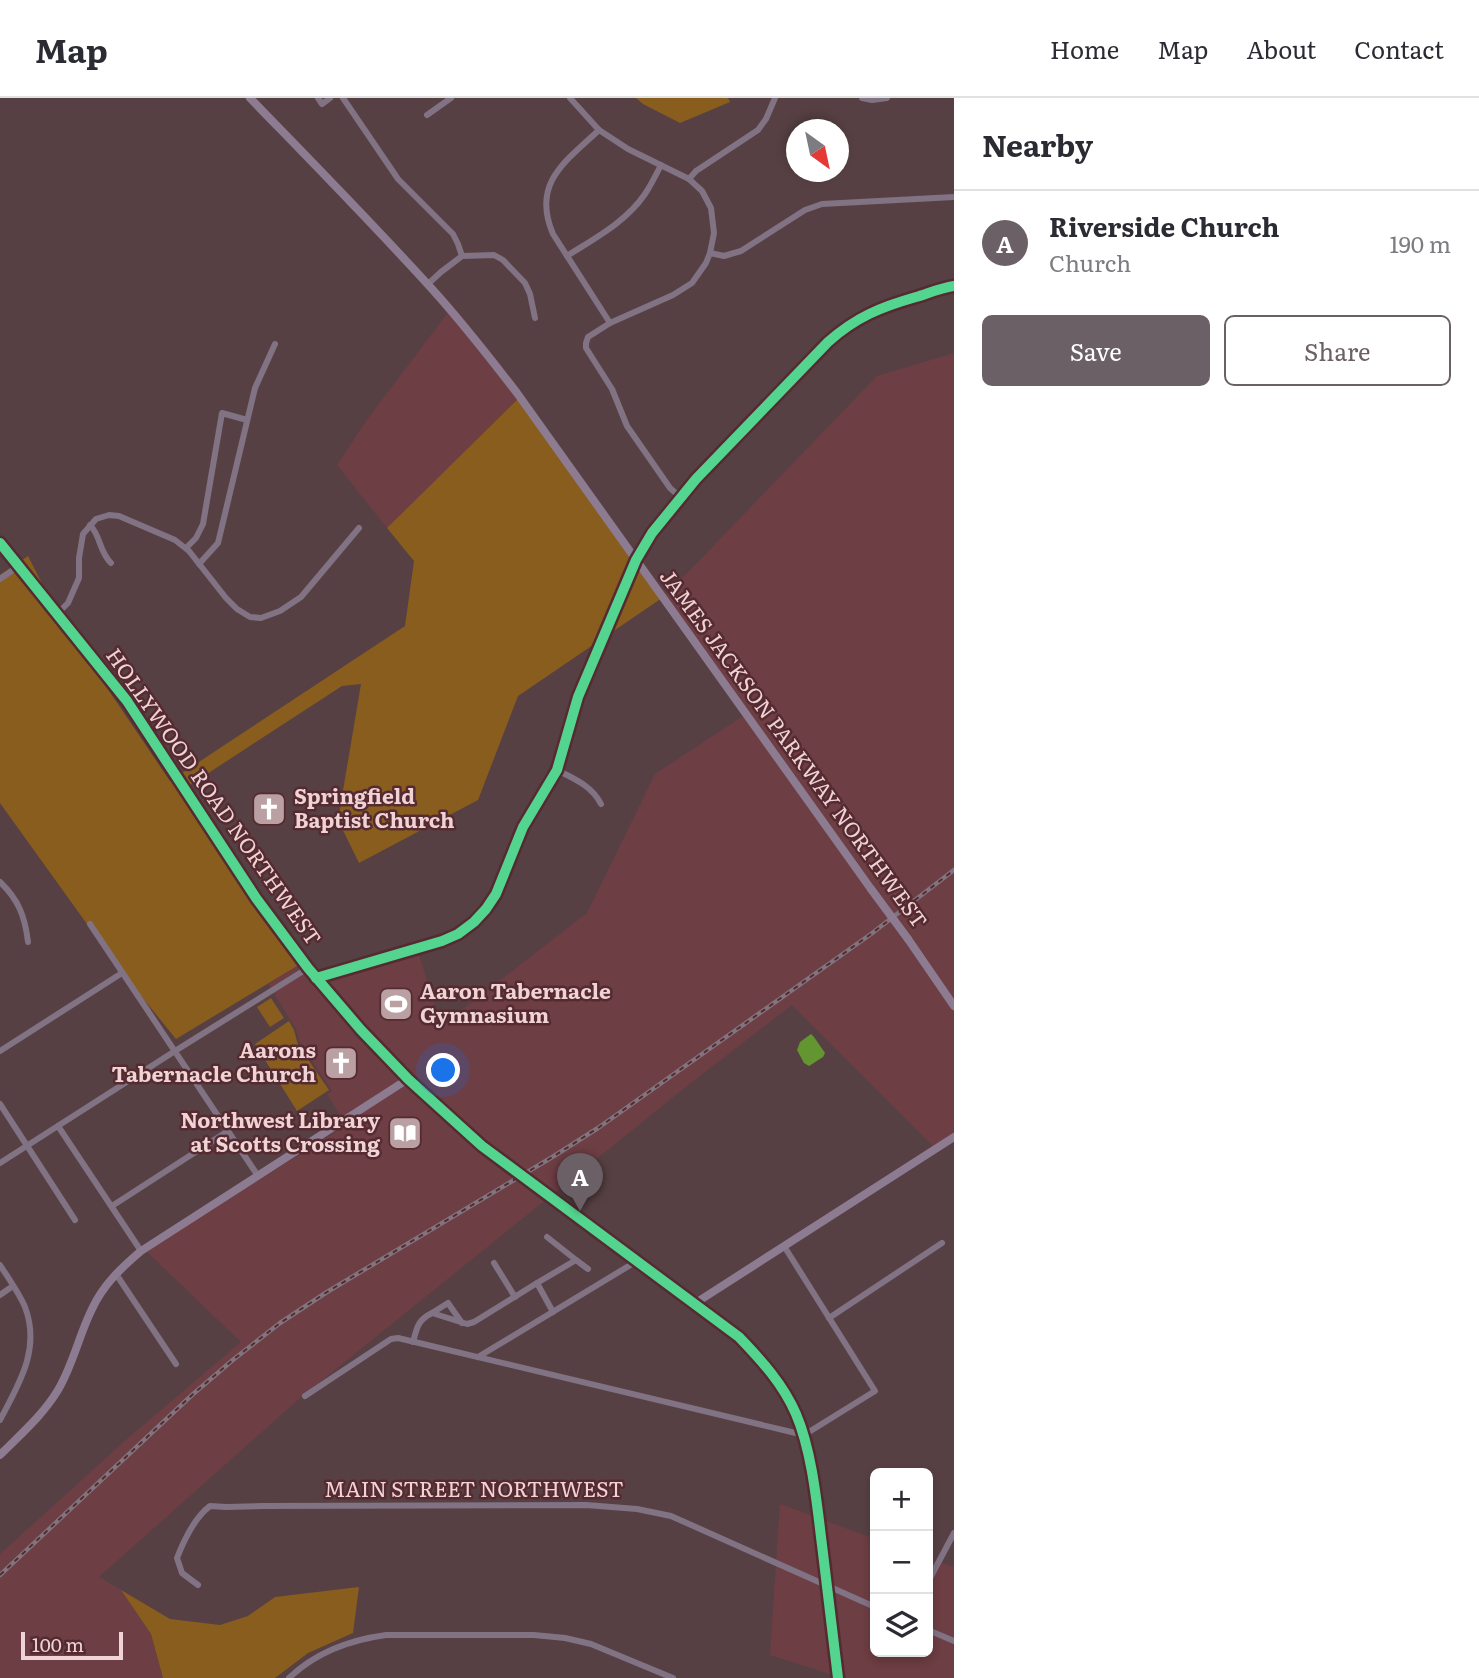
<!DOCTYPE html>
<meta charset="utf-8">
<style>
body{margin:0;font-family:Literata,serif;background:#f7f7f7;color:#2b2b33}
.controls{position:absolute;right:21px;bottom:21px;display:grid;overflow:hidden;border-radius:10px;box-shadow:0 4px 10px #0003}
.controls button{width:63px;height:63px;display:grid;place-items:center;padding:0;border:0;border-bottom:2px solid #e1e1e2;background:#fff;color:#2b2b33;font:35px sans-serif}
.compass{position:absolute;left:786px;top:21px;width:63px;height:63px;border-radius:50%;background:#fff;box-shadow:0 4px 10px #0003;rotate:147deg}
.scale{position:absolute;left:21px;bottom:18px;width:102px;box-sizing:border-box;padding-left:7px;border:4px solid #efd3d5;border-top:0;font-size:19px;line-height:24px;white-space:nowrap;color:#efd3d5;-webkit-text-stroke:5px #552b31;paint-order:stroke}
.you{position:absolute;left:444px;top:973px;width:24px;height:24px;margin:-18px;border:5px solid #fff;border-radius:50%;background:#1a73e8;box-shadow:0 0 0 10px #1a73e833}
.badge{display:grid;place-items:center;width:46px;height:46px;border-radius:50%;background:#6b6065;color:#fff;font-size:23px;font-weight:700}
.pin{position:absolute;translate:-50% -58px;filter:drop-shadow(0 2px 4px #0008)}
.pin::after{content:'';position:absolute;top:37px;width:24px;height:21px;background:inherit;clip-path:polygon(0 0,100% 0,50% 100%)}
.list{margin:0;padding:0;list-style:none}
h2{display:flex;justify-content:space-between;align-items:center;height:91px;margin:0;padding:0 28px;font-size:30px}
h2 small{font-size:23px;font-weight:400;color:#7c7c81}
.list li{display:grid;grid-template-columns:46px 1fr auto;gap:21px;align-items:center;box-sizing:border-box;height:105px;padding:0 28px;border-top:2px solid #e1e1e2}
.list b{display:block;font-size:26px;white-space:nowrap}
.list p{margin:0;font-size:23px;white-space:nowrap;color:#7c7c81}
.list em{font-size:23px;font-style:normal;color:#7c7c81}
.actions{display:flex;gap:14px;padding:21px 28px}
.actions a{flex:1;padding:16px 0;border:2px solid #6b6065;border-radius:10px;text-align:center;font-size:24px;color:#6b6065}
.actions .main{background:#6b6065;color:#fff}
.icon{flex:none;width:38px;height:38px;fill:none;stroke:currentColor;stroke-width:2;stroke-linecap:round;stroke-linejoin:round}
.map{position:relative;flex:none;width:954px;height:1580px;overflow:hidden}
header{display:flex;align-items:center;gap:42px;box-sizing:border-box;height:98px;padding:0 35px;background:#fff;border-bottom:2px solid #e1e1e2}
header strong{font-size:33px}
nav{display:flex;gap:38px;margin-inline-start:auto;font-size:24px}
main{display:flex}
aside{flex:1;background:#fff}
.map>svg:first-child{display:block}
.built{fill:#6d3e44}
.green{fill:#885d1d}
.water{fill:#639530}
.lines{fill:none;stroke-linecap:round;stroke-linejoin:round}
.street{stroke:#817284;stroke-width:6}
.secondary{stroke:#8d7c91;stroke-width:8}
.rail-casing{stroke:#82747e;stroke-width:4.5}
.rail{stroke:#552b31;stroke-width:2;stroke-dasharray:5;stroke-linecap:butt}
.secondary-bridge{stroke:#8d7c91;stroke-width:8}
.cycleway-casing{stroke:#552b31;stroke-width:15}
.cycleway{stroke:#53d58f;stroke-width:10}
.labels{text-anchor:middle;stroke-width:5;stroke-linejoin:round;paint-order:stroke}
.street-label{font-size:21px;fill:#efd3d5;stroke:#552b31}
.poi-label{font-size:21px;font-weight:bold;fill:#efd3d5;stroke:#552b31;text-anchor:start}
</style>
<header>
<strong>Map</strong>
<nav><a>Home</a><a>Map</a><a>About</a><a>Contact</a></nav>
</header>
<main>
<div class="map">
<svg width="954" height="1580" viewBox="0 0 954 1580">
<rect width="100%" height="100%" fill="#574043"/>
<!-- built -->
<g class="built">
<path d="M453,208L501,267L521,298L387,430L337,367L366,323Z"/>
<path d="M954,255V1040L936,1051L792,907L687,988L300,1300L99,1479L121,1492L151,1536L163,1580H0V1456L128,1340L241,1244L146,1153L346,1027L327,996L332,993L300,945L296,931L268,886L307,862L316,875L367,864L417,850L441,928L587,815L655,676L746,616L665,498L877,278Z"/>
<path d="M780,1406L875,1441V1554H928V1460L954,1469V1580H842L770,1557Z"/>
</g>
<!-- green -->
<g class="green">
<path d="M636,0H728L730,4L680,25L643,6Z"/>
<path d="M521,298L665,498L518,598L478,702L359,765L338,722L361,586L342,588L187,689L214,734L307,862L176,941L120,872L0,705V477L28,458L59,519L170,683L405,528L414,463L387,430Z"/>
<path d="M271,900L284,920L270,929L257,909Z"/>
<path d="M289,923L294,932L298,947L329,992L297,1013L255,946Z"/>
<path d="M359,1489L353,1535L308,1555L275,1580H163L151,1536L121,1492L170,1521L220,1527L248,1518L275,1499Z"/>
</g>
<!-- water -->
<path class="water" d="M811,936L814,939L825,955L823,959L809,968L804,965L797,952L800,944Z"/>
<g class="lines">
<!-- street -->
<g class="street">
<path d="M318,0L322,6L330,0"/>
<path d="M343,0L398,81L453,136L458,146L462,158"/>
<path d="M570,0L599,32L628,51L689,81L702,93L711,110L714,135L710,155L706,165L692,185L673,197L610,225L588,239L586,245V250L612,291L627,328L670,390L680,399"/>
<path d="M862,0L872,2L887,0"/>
<path d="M427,17L451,0"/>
<path d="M599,32C566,63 531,85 553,136L610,225"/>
<path d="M689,81L696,73L758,32L766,21L775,0"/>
<path d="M710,155L724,158L741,153L805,112L822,106L954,99"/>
<path d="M567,158C595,140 626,124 645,96C651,87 656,77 661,67"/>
<path d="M428,186L441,174L462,158L494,157L503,162L525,185L530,196L535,220"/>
<path d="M90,427C101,438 99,454 111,465"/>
<path d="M186,450L196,440L203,426L222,315L247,322"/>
<path d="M199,466L218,445L255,290L275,246"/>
<path d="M0,481L19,468"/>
<path d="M57,516L68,505L79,480V460L83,436L96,421L109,417L119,418L175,442L189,453L226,500L237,511L250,519L261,520L280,513L301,499L359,430"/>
<path d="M557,672C575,681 592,688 601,706"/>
<path d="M0,784C19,802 25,819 28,844"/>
<path d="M90,826L258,1078"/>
<path d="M0,953L122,875"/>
<path d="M0,1006L75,1122"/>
<path d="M58,1028L141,1153"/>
<path d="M0,1065L175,953L308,870"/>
<path d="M112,1108L228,1033"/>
<path d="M547,1139L576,1162"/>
<path d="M494,1165L515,1199"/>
<path d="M0,1167C9,1181 19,1195 25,1209C41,1251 19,1286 0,1322"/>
<path d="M116,1176L176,1266"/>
<path d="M0,1197L13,1188"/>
<path d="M553,1214L537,1185L576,1162L588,1171"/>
<path d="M432,1215L448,1205L462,1225"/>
<path d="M829,1220L942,1145"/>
<path d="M413,1244C417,1229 418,1222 432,1215L467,1226L474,1224L537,1185"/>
<path d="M478,1259L637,1163"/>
<path d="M305,1298L391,1241L398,1240L804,1337L875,1293L784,1148"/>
<path d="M928,1484L954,1435"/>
<path d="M198,1487L182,1475L177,1460C184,1442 194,1420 210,1408L226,1409L263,1408L586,1407L637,1411L671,1418L875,1509"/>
<path d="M928,1532L954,1543"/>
<path d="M289,1580C316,1554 349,1542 386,1537H534L565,1540L591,1546L673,1580"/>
</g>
<!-- secondary -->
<g class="secondary">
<path d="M250,0C311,63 373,126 432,191C462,224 490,260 517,295L871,791"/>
<path d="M0,445C42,497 87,548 126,602C171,665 211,732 255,797C295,857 342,913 392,965C427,1000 462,1035 503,1063"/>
<path d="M908,841L954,908"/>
<path d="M316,880L442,843L458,836L474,824L486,811L496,796L523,729L557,672L578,599L636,462L652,435L696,381L828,244C856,219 881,209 916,199C929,195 941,190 954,188"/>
<path d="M563,1107L739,1239L765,1266L788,1299L804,1337L817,1409L838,1580"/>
<path d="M694,1206L954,1039"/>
<path d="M0,1357C21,1336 43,1317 58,1292C73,1267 79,1237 92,1211C103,1187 121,1170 141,1153L408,981"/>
</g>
<!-- rail casing -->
<g class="rail-casing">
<path id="rail" d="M0,1477L192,1297L234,1261L280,1225L327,1194L554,1058L598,1030L871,836L954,772"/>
</g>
<!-- rail -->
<use href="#rail" class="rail"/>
<!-- secondary-bridge -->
<g class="secondary-bridge">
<path d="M871,791L908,841"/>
<path d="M503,1063L563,1107"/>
</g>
<!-- cycleway casing -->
<g class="cycleway-casing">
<g id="cycleway">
<path d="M0,445L127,603L256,800L308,870L361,932L408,981L482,1048L739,1239C762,1263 783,1286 796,1316C812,1353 817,1407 822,1447C827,1492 833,1536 838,1580"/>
<path d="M316,880L442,843L458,836L474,824L486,811L496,796L523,729L557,672L578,599L636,462L652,435L696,381L828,244C856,219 881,209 916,199C929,195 941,190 954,188"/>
</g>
</g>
<!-- cycleway -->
<use href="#cycleway" class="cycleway"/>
</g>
<!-- icons -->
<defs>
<g id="church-square" transform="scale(1.75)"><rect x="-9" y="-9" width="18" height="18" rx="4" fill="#baa0a2" stroke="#552b31"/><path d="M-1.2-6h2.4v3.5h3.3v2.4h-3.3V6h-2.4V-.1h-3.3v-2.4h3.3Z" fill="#fff"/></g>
<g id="stadium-square" transform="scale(1.75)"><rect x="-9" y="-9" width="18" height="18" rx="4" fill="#baa0a2" stroke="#552b31"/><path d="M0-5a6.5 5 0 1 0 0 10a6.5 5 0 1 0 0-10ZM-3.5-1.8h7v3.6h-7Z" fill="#fff"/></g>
<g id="library-square" transform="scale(1.75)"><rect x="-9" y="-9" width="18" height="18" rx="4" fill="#baa0a2" stroke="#552b31"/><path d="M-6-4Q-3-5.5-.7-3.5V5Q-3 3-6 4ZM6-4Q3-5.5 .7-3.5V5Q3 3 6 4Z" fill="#fff"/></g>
</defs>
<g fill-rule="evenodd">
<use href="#church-square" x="269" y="711"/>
<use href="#stadium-square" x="396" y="906"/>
<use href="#church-square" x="341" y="965"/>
<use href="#library-square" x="405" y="1035"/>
</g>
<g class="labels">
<!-- street labels -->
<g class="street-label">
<text transform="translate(793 651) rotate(54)" y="7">JAMES JACKSON PARKWAY NORTHWEST</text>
<text transform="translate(213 699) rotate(55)" y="7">HOLLYWOOD ROAD NORTHWEST</text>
<text x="474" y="1399">MAIN STREET NORTHWEST</text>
</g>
<!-- poi labels -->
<g class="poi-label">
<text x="294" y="706">Springfield<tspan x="294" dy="24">Baptist Church</tspan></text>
<text x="420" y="901">Aaron Tabernacle<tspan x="420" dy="24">Gymnasium</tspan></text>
<text x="316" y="960" text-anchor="end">Aarons<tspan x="316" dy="24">Tabernacle Church</tspan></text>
<text x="380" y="1030" text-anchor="end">Northwest Library<tspan x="380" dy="24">at Scotts Crossing</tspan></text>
</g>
</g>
</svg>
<div class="controls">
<button>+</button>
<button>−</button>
<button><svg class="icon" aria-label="layers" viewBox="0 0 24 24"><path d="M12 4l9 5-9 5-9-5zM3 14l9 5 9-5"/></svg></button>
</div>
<svg class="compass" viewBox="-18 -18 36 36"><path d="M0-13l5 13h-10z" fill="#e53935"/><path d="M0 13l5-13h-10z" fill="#7c7c81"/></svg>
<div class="scale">100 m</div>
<div class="you"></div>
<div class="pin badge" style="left:580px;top:1113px">A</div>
</div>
<aside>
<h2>Nearby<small></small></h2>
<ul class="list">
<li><span class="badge">A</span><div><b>Riverside Church</b><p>Church</p></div><em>190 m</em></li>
</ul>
<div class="actions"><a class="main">Save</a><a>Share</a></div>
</aside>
</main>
